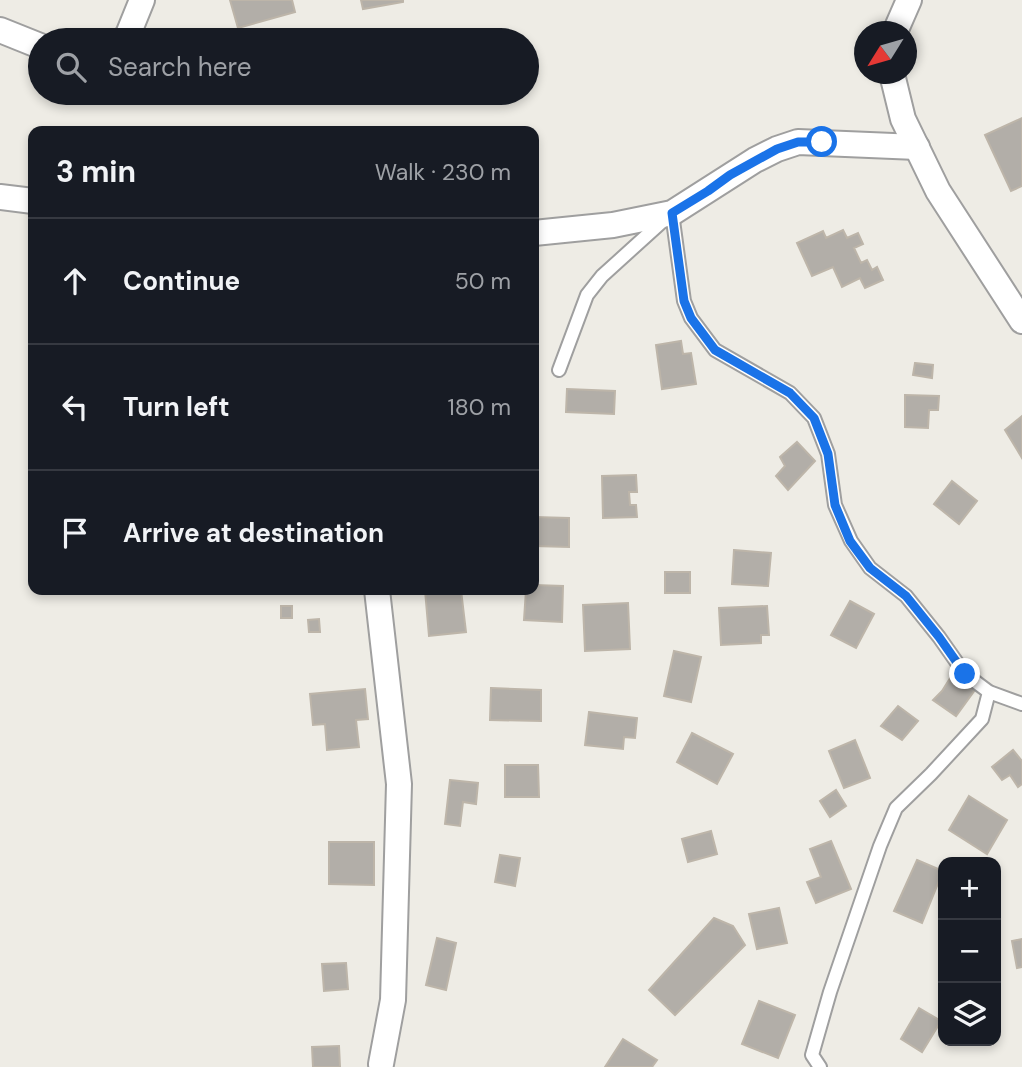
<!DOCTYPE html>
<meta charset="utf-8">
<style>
body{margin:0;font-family:"DM Sans",sans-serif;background:#242831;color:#f1f3f6}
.controls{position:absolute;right:21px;bottom:21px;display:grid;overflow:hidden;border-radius:14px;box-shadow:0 4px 10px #0003}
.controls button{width:63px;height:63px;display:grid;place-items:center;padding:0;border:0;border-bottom:2px solid #363941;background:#171b24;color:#f1f3f6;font:35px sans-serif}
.compass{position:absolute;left:854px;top:21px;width:63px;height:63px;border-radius:50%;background:#171b24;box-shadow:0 4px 10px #0003;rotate:233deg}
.stop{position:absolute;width:21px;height:21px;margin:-16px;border:5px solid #1a73e8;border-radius:50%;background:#fff}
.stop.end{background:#1a73e8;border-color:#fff;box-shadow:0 2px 7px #0008}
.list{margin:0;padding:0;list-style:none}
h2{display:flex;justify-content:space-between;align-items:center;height:91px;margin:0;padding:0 28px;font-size:30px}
h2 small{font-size:23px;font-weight:400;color:#9ea1a6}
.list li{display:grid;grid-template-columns:46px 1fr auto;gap:21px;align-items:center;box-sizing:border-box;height:126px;padding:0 28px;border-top:2px solid #363941}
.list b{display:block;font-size:26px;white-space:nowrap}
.list em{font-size:23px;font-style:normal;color:#9ea1a6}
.icon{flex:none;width:38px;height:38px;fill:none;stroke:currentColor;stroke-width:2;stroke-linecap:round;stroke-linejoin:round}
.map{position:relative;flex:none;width:1022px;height:1067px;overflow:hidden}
.search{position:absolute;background:#171b24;box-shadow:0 4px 10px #0003;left:28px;top:28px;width:511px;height:77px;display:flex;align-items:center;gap:18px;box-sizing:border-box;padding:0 24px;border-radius:38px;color:#9ea1a6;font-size:26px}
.panel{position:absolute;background:#171b24;box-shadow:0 4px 10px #0003;left:28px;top:126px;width:511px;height:469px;border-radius:14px}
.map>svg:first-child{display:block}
.building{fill:#b2aea8;stroke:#bdb5a9;stroke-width:2}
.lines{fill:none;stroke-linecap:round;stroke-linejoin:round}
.lane-casing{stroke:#9f9f9f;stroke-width:16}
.street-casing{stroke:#9f9f9f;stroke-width:28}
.lane{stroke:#fff;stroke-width:12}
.street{stroke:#fff;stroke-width:24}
.route{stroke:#1a73e8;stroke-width:9}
</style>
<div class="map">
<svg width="1022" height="1067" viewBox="0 0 1022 1067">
<rect width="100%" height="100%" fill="#eeece5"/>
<!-- building -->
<g class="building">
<path d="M230,0H292L295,12L238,28Z"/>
<path d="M361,0H403V2L363,9Z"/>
<path d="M1022,118V186L1011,191L985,135Z"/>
<path d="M843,230L847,238L858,233L863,244L854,248L861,263L867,260L872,270L877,267L883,280L865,288L860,278L842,287L833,267L812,276L797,243L823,231L826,238Z"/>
<path d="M681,341L683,354L691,353L696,384L662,389L656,345Z"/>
<path d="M915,363L933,365L932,378L913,375Z"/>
<path d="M567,389L615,391L614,414L566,412Z"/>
<path d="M905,395L939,396L938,410H929L928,428L905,427Z"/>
<path d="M1022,416V458L1005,430Z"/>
<path d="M797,442L815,461L788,490L776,476L785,466L780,457Z"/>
<path d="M636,475L637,492H629L630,505H636L637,517L603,518L602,476Z"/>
<path d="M952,481L977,501L959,524L934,504Z"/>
<path d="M534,517L569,518V547L534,546Z"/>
<path d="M734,550L771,553L768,586L732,584Z"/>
<rect x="665" y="572" width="25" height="21"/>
<path d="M534,585L563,586L562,622L524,620L526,590H534Z"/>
<path d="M425,590H461L466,632L429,636Z"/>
<path d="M850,601L874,614L856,648L831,635Z"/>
<path d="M628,603L630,649L585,651L583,605Z"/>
<rect x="281" y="606" width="11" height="12"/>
<path d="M767,606L769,635H761V643L721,645L719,608Z"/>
<path d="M319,619L320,632H309L308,620Z"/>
<path d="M674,651L701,657L691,702L664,696Z"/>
<path d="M954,672L975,690L956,716L933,700L942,691Z"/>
<path d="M491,688L541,690V721L490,720Z"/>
<path d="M365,689L368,719L356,720L359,747L327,750L325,724L313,725L310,694Z"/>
<path d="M898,706L918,721L902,740L881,726Z"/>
<path d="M589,712L637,718L635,738L624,737L623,749L585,745Z"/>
<path d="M692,733L733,754L717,784L677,762Z"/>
<path d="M855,740L870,778L844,788L829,751Z"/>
<path d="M1013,750L1022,761V784L1018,787L1010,775L1002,780L992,767Z"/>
<path d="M505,765H538L539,797H505Z"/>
<path d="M450,780L478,783L476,804L463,802L460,826L445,824Z"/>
<path d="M836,790L846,806L830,817L820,801Z"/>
<path d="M969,796L1007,820L987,854L949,830Z"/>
<path d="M711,831L717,854L688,862L682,839Z"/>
<path d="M831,841L851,889L816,903L807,882L821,877L810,849Z"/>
<path d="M329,842H374V885L329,884Z"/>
<path d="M500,855L520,858L515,886L495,882Z"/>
<path d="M917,860L943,871L922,923L894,911Z"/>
<path d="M779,908L787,943L757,949L749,914Z"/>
<path d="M714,918L733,926L745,945L675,1015L649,990Z"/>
<path d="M437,938L456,943L446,990L426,985Z"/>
<path d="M1022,939V967L1017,968L1012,941Z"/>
<path d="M346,963L348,989L324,991L322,964Z"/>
<path d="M759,1001L795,1015L778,1058L742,1044Z"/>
<path d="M919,1008L941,1021L922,1052L901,1039Z"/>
<path d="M623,1039L657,1060L652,1067H605Z"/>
<path d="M339,1046L340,1067H313L312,1047Z"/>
</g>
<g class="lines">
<!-- lane casing -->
<g class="lane-casing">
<g id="lane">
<path d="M672,213L684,301L691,318L715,350L790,393L814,418L828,454L835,505L851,541L870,568L906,596L939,637L965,674L989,692L1022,704"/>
<path d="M559,370L587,295L602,276L666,218"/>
<path d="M820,1067L812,1055L830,992L880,846L896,808L931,774L982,719L989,692"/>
</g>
</g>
<!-- street casing -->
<g class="street-casing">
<g id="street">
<path d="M0,30L40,46"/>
<path d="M895,32L909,0"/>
<path d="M122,40L127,37L142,0"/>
<path d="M892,74L903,119L938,191L1022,321"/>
<path d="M0,197L33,201"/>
<path d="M534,233L613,225L672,213L755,160L777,149L798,142L917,147"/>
<path d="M377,590L399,784L393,1000L381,1064"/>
</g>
</g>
<!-- lane -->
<use href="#lane" class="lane"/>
<!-- street -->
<use href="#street" class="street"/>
</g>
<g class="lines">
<!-- route -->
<path class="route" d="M822,142H798L777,149L730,175L708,191L672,213L684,301L691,318L715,350L790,393L814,418L828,454L835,505L850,541L870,568L906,596L939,637L965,674"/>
</g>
</svg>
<div class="controls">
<button>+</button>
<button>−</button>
<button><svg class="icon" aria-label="layers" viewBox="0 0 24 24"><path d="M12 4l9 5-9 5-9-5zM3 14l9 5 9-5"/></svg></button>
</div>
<svg class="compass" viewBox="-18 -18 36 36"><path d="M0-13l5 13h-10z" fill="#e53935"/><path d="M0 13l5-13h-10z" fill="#9ea1a6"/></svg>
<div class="stop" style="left:822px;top:142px"></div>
<div class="stop end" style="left:965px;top:674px"></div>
<div class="search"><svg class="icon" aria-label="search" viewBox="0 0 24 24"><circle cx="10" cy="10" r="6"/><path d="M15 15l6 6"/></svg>Search here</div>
<section class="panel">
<h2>3 min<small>Walk · 230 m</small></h2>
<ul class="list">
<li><svg class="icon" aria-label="ahead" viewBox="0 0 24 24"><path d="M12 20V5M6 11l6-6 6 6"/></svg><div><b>Continue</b></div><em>50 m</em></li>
<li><svg class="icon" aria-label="left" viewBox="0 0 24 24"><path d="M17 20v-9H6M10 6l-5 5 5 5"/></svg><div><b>Turn left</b></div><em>180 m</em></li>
<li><svg class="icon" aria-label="arrive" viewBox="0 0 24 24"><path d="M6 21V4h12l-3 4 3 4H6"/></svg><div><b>Arrive at destination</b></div></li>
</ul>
</section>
</div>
